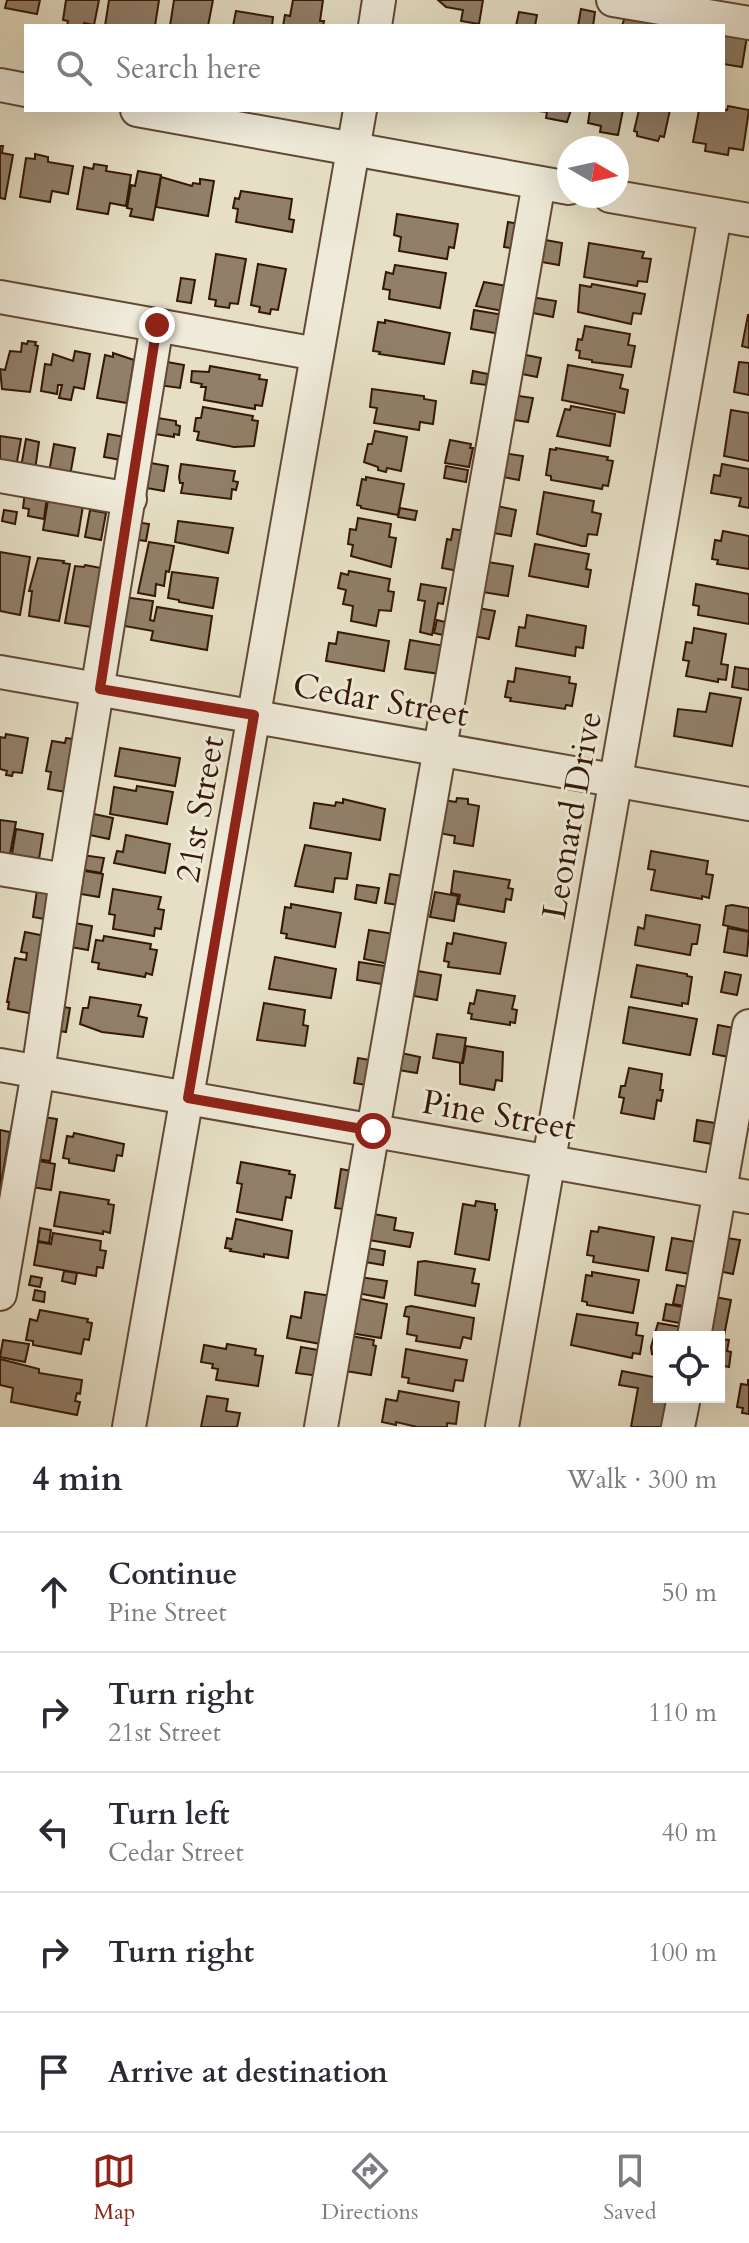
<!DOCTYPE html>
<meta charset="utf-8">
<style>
body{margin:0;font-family:Cardo,serif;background:#f7f7f7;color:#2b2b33}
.controls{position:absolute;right:24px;bottom:24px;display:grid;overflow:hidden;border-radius:0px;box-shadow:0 8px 32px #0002}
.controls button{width:72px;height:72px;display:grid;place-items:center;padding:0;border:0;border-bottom:2px solid #e1e1e2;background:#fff;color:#2b2b33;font:40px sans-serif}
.compass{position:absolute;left:557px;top:136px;width:72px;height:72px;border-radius:50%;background:#fff;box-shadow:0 8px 32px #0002;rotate:99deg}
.stop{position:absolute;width:24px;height:24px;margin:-18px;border:6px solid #8f2418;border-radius:50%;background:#fff}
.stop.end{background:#8f2418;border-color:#fff;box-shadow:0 2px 8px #0008}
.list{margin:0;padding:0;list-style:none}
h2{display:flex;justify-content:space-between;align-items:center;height:104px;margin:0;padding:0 32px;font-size:34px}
h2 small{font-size:26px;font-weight:400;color:#7c7c81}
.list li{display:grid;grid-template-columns:52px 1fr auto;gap:24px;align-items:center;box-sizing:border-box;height:120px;padding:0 32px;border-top:2px solid #e1e1e2}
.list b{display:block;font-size:30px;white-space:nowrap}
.list p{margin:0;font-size:26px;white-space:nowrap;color:#7c7c81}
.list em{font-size:26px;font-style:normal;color:#7c7c81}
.icon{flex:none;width:44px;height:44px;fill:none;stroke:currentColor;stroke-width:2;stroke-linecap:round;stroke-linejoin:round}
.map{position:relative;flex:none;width:749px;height:1427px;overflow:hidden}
.search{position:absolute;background:#fff;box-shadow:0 8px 32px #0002;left:24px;right:24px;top:24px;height:88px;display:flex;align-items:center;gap:20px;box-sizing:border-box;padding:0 28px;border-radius:0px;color:#7c7c81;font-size:30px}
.sheet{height:704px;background:#fff}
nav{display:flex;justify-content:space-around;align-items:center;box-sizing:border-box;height:112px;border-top:2px solid #e1e1e2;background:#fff;font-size:22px;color:#7c7c81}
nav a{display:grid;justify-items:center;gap:4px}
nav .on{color:#8f2418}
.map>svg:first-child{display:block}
.building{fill:#917f69;stroke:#351706;stroke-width:2}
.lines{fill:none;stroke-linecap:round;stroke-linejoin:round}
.minor-casing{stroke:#614936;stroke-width:36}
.minor{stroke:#efead9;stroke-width:32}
.route{stroke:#8f2418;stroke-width:10}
.labels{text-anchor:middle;stroke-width:6;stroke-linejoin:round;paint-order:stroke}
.street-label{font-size:34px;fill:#351706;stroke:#efead9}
</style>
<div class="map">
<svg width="749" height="1427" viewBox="0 0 749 1427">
<rect width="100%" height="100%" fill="#e6dfc5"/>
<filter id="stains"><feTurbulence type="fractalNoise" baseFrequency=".0025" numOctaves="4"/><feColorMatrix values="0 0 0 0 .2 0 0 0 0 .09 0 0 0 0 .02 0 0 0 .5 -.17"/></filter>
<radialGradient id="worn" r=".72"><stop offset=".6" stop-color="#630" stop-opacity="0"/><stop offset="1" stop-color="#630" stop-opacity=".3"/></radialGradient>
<!-- building -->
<g class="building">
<path d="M7,0H40L37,14L5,8Z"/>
<path d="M66,0H99L94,25L84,23L83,26H67L68,21L63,20Z"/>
<path d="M109,0H159L155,26H105Z"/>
<path d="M174,0H213L208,26H170Z"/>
<path d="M293,0H323L320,21H324L323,26H283L285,15L290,16Z"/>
<path d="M438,0H483L479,24L461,21L463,10L446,7Z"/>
<path d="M581,9L595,12L593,26H578Z"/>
<path d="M627,10L653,15L651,26H622Z"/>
<path d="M236,11L273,17L272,26H233Z"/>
<path d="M519,12L537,15L535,26H516Z"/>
<path d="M723,32L747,36L742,67L723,64Z"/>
<path d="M728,106L749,110L743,150L729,148L728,155L705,151L706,144L693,142L699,110H727Z"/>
<path d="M571,110L567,122L546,118L547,112L538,111Z"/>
<path d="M590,110H623L618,135L600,132L601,126L588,123Z"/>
<path d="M639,110H670L664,137L660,136L658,141L637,136V132L634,131Z"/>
<path d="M0,146H3L2,153L13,155L5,199L0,198Z"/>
<path d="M35,154L48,157V162L73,166L68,194L52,191L50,202L20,197L26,158L35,159Z"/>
<path d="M94,164L107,166L106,171L131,175L126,206L110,203L108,214L77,209L84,167L93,169Z"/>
<path d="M138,171L161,175L153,220L130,216L132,209L127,208L131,185L135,186Z"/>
<path d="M161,177L192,186L193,183L200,184V179L214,181L208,216L156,207Z"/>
<path d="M241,191L292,199L289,219L294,220L292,232L236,222L238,209L233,208L235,198L239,199Z"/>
<path d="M397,214L458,224L454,248L449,247L447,259L399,251L401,237L394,235Z"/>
<path d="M508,222L525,225L521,250L504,247Z"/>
<path d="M540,239L562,243L559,265L536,261Z"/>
<path d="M589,243L644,252L642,258L651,259L647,282L638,281L637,286L584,277Z"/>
<path d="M216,254L246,259L238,304L230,303L229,308L215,306L216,300L209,299Z"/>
<path d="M258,264L286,269L278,310L271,309L270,314L259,312L260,307L251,305Z"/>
<path d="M395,265L446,273L440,308L389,299L390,290L383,289L386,272L393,274Z"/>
<path d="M181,278L195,280L191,303L177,301Z"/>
<path d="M484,282L507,286L503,311L476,306Z"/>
<path d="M592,284L645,294L641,314L633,313L631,324L578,312L580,285L591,287Z"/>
<path d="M531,297L556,301L553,317L528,312Z"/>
<path d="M474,310L504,315L501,334L471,329Z"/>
<path d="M748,315H749V348L742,346Z"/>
<path d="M385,320L450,333L444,364L379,354L380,352L373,351L378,322L385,323Z"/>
<path d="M585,326L630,334L628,345L635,346L631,367L592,362V360L579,358L580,351L576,350L578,339L582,340Z"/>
<path d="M28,341L36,342L35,345L38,346L30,392L2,389L0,369L5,370L10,351L21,352L22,343L27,344Z"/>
<path d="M75,351L90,354L84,389L74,387L71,400L59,398L62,385H58L57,394L41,391L45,364L51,365L53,354L73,361Z"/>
<path d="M113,353L134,360L127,403L97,398L105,355L113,357Z"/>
<path d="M521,354L541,358L537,377L517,373Z"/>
<path d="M162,361L184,365L180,388L158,385Z"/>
<path d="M739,362L749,363V395L734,392Z"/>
<path d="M568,365L623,375L620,388L628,390L624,413L562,400Z"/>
<path d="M210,366L260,375L259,379L267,380L262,406L255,405V409L204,400L206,387H201L202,384L191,382L192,371L209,372Z"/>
<path d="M473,371L488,374L486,385L471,383Z"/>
<path d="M372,389L424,396V399L436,401L433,424L420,422L419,430L374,423L377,408L370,407Z"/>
<path d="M512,395L533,398L528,422L508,419Z"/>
<path d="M571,406L615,414L610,446L557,436L565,409L570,410Z"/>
<path d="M203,407L253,416L252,420L258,421L254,446L234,447L197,440L199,432L194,431L196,418H201Z"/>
<path d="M731,410L749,413V461L724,456Z"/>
<path d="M152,417L176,421V425L180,426L179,435L174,434V437L149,433Z"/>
<path d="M375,431L407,437L401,471L387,468L386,472L378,470V467L364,462L368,444H372Z"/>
<path d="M108,434L131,438L127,461L104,457Z"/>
<path d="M0,436L21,439L16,467L0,464Z"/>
<path d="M26,439L39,442L35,470L21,467Z"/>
<path d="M450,440L471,444L470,448H473L469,467L445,463Z"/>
<path d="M54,444L75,448L70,476L49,472Z"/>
<path d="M556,448L608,457L607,460L613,461L608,486L603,485L602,489L551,480V476L546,475L550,449L556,450Z"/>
<path d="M502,453L523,456L519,480L498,476Z"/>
<path d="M145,462L168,466L164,491L141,487Z"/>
<path d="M181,464L235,471L233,481L238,482L236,490L232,489L231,499L181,493L183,483H180L179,477Z"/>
<path d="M722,464L749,469V508L739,506L741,498L711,493L714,475L720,476Z"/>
<path d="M446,466L468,470L466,482L444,478Z"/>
<path d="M366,477L404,484L398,515L361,508V506L357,505L362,479L366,480Z"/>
<path d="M25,492L47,496L44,519L28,516L29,509L23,508Z"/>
<path d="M544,492L594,501L592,512L601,514L597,535L588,534L586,546H582L537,534Z"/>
<path d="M48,500L83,506L78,536L43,530Z"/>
<path d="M492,505L516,510L511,536L487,532Z"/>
<path d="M400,508L417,511L415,520L398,517Z"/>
<path d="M4,510L17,512L15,524L2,521Z"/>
<path d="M90,510L106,513L101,540L85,537Z"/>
<path d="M358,518L391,524L389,537L396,538L391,567L351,556L353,545L348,544L350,529L356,530Z"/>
<path d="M178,521L233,528L228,553L175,542Z"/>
<path d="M136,522L149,524L146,541L132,539Z"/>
<path d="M453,529L470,532L464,572L442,568L447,539L451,540Z"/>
<path d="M723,531L749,536V569L717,564L718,560L712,559L715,540L721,541Z"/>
<path d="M149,542L174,546L169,572L166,571L164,586L156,584L155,596L138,593Z"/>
<path d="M535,544L589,554L586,569L591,570L588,587L529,576Z"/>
<path d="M0,552L30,557L20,615L0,611Z"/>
<path d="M38,558L64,561L63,563L70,564L59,621L29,616L32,591H29Z"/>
<path d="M481,561L513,566L508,596L476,591Z"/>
<path d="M85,565L101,568L98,628L65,623L75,566L84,567Z"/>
<path d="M349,571L390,579L388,591L394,592L391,611L379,610L376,626L351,621L353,606L343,604L346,590L338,588L341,573L348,575Z"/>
<path d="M172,572L218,578L213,608L179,602V600L168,598Z"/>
<path d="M421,584L446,588L443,604L438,603L432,635L420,632L425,601L418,600Z"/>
<path d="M696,584L749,594V624L698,615L699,606L693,605Z"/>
<path d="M124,597L153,601L150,620L154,621L157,607L212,616L207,650L151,640L153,631L119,625Z"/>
<path d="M473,607L495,611L489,639L468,635Z"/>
<path d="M527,615L586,626L583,648L576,647L575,656L516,646L519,627L525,628Z"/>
<path d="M437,620L445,622L443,635L434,633Z"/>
<path d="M694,628L726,634L721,664L728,665L726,680L718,679V682L686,676L689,661L683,660L686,642L692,643Z"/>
<path d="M338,632L389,641L384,671L326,661L329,643L336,644Z"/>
<path d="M410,640L445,646L440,674L405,669Z"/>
<path d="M735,667L749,669V690L732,687Z"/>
<path d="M516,668L570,677L569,683L576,684L572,706L566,705L565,709L510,701L511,698L505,697L508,681L514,682Z"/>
<path d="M710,693L741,698L732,746L674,736L678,709L706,712Z"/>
<path d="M6,734L28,738L22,773L13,772L12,776L6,775L7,771L0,769V737L5,738Z"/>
<path d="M66,738L81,740L72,793L48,789L51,772L46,771L52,741L65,743Z"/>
<path d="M120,748L180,758L175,786L115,776Z"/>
<path d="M137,786L173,792L167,824L110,814L114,787L136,791Z"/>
<path d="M457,798L468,799V804L479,806L473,846L454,843L455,836L439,833L444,800L456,802Z"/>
<path d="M343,799L385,809L380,840L310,828L314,803L335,806L336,802L343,803Z"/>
<path d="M89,813L113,818L109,839L85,834Z"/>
<path d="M0,820L16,822L10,854L0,852Z"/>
<path d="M16,829L43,834L39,859L12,854Z"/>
<path d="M126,835L170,844L165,873L114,863L117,851L123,852Z"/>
<path d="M305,845L351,853L347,879L335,878L333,892L295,886Z"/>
<path d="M651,851L708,861L706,874L713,875L709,898L702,896V899L651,890L655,870L648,869Z"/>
<path d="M82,855L104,858L101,873L79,869Z"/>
<path d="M79,870L103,874L99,897L75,893Z"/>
<path d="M454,871L510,880L508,888L513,889L511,900L506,899L504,912L458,904L460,895L451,893Z"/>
<path d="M390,874L409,877L405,906L385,903Z"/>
<path d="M357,885L379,888L376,903L355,899Z"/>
<path d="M113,889L161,897L158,909L164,910L161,929L155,928L154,936L113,929L115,915L109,914Z"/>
<path d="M37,890L55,893L50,920L33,917Z"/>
<path d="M435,892L458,896L454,921L430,917Z"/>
<path d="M291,904L341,913L335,947L286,938L287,934L281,933L285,907L291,908Z"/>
<path d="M732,905L749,908V931L723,925L726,906Z"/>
<path d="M646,915L700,925L697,944H692L690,955L635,945L638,927L644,929Z"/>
<path d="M69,922L92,926L88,950L65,946Z"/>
<path d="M728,928L749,932L747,956L724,952Z"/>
<path d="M369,930L394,934L389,964L364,959Z"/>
<path d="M25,932L51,937L34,1014L8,1009L9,1002H7L15,958L26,960L27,953L21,952Z"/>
<path d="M454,933L506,943L500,974L448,967L449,962L444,961L447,943L452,944Z"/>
<path d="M104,936L151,944L150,949L157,950L152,975L146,973L145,977L98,969L99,963L92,962L96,940L103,941Z"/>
<path d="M275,957L336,969L331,998L269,989Z"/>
<path d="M359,962L385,966L382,984L357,980Z"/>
<path d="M637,965L687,974V976L692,977L688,1004L682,1003V1006L631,997Z"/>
<path d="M418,971L441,975L437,1000L414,996Z"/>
<path d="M725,972L741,975L737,995L721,992Z"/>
<path d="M477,990L515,996L512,1009L517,1010L515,1023L510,1022V1025L471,1019L472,1014L468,1013L470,1003L474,1004Z"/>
<path d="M90,997L141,1005L138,1016L147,1018L143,1037L102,1032L80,1024L83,1008H88Z"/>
<path d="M264,1003L305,1010L303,1025L308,1026L305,1046L257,1040Z"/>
<path d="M57,1006L70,1008L66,1032L53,1030Z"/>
<path d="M629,1007L697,1019L690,1055L623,1043Z"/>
<path d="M718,1025L739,1029L734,1058L713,1054Z"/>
<path d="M437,1034L466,1038L462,1063L433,1058Z"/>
<path d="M466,1046L503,1052L502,1081L496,1080L494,1090L460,1084V1063H463Z"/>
<path d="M401,1053L420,1057L417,1073L398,1070Z"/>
<path d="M358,1058L376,1061L372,1086L354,1083Z"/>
<path d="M629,1068L662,1074L660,1090H663L661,1101L657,1100L654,1119L621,1113L624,1098L619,1097L621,1086H625Z"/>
<path d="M37,1116L57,1119L50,1161L29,1158Z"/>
<path d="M697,1120L721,1124L718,1145L694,1141Z"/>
<path d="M0,1130L10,1132L0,1189Z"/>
<path d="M74,1133L124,1144L122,1156L117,1155L114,1171L69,1163V1159L63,1158L67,1136L73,1137Z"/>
<path d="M30,1159L55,1164L51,1190L25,1186Z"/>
<path d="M241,1162L290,1171L289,1174L295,1175L291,1198L286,1197L282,1220L237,1212L242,1184L237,1183Z"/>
<path d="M341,1169L357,1172L350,1210L335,1208Z"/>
<path d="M60,1192L109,1200L108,1204L114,1205L110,1233L103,1231V1234L54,1226Z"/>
<path d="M476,1201L495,1204V1210H497L489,1260L455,1254L463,1204L475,1206Z"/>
<path d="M368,1213L396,1218L394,1230L413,1233L410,1247L363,1239Z"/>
<path d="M236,1219L292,1231L288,1258L264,1254V1257L230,1251L231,1249L225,1248L227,1238L232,1239Z"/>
<path d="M599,1227L654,1237L648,1271L593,1262L594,1256L587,1255L591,1231L598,1232Z"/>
<path d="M40,1228L51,1230L49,1243L38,1241Z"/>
<path d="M53,1233L101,1241L100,1250L106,1251L103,1268L97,1267L96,1276L34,1265L38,1242L51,1244Z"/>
<path d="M721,1237L740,1240L733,1274L714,1270Z"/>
<path d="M672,1238L702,1243L696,1275L666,1270Z"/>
<path d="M361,1247L385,1251L383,1265L359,1261Z"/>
<path d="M425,1261L475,1269L472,1283L479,1284L475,1306L415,1295L418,1262Z"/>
<path d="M64,1271L77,1273L75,1284L62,1281Z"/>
<path d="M592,1272L639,1280L633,1313L587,1305V1302L582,1301L586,1275L592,1276Z"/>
<path d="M31,1276L42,1278L40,1287L29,1285Z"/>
<path d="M360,1277L387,1281L384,1298L357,1293Z"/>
<path d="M677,1285L693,1288L690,1307L673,1304Z"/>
<path d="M35,1290L45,1292L44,1302L33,1300Z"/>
<path d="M305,1292L332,1296L321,1344L287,1338L291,1316L301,1318Z"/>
<path d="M710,1296L731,1300L724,1336L703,1332Z"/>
<path d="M356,1298L387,1304L381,1338L350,1333Z"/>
<path d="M666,1304L688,1308L685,1324L663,1320Z"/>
<path d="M411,1306L474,1318L471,1339L463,1337L460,1348L416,1341L417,1336L407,1334L409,1317L404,1316L406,1307Z"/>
<path d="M40,1310L88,1319L87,1322L92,1323L89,1340L84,1339L81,1354L33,1345V1341L26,1340L30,1319L37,1321Z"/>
<path d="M577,1314L638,1323L636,1335L643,1336L640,1354L633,1353L632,1358L571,1345Z"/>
<path d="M658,1323L687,1328L685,1337H659V1355L652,1354L651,1347Z"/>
<path d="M351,1336L374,1340L373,1345L376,1346L371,1375L345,1371Z"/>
<path d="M719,1339L729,1340L727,1351L731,1352L729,1367L719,1365Z"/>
<path d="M3,1340L29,1344L25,1362L0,1357Z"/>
<path d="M227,1344L256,1349L255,1355L263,1356L258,1386L216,1380L218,1369L212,1368L213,1364L201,1362L204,1345L226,1349Z"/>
<path d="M301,1347L324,1351L319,1376L296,1373Z"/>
<path d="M406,1349L467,1360L463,1381L455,1380L453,1391L408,1383L409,1378L402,1377Z"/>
<path d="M0,1359L39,1369V1373L82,1380L80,1394L77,1393L75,1401L80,1402L77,1415L11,1402L13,1388L0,1385Z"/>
<path d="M622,1371L659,1378V1397H669L664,1427H631L638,1388L619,1385Z"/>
<path d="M748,1380H749V1414L742,1413L743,1408L737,1407L741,1384L748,1385Z"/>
<path d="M399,1391L459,1402L456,1424L447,1423V1427H417L396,1422V1425L382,1422L386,1399L397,1401Z"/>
<path d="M207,1396L228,1399L226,1411L240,1413L237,1427H201Z"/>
</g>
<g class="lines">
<!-- minor casing -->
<g class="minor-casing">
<g id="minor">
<path d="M613,0L749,23"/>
<path d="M375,26L379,0"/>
<path d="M0,85L26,90"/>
<path d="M137,110L569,188"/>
<path d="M610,196L749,220"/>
<path d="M0,297L317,354"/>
<path d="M0,476L130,499"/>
<path d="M0,672L749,804"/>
<path d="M0,869L66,880"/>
<path d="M0,1065L749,1197"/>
<path d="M0,1294L38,1072L66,880L157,325"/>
<path d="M694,1337L749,1026"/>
<path d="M129,1427L360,110"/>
<path d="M321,1427L539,183"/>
<path d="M502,1427L715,215"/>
<path d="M678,1427L684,1397"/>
</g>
</g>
<!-- minor -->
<use href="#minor" class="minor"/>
</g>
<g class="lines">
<!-- route -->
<path class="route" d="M157,325L100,689L254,715L188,1098L373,1131"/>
</g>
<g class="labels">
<!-- street labels -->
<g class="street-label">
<text transform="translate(381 699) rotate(10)" y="12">Cedar Street</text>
<text transform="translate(199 809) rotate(-80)" y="12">21st Street</text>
<text transform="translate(571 815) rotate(-80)" y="12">Leonard Drive</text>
<text transform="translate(499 1114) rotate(10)" y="12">Pine Street</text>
</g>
</g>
<rect width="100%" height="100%" filter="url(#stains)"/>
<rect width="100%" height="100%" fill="url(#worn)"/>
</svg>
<div class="controls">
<button><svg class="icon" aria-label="locate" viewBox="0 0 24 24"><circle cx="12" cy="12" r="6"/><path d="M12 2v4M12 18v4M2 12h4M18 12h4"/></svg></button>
</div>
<svg class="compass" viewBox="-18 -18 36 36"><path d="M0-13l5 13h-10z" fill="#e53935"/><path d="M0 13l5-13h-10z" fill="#7c7c81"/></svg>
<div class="stop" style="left:373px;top:1131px"></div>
<div class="stop end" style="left:157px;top:325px"></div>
<div class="search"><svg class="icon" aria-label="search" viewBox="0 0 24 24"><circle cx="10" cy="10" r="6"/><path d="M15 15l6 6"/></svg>Search here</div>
</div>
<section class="sheet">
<h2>4 min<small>Walk · 300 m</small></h2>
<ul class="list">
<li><svg class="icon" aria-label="ahead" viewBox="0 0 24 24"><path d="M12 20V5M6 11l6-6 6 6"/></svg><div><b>Continue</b><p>Pine Street</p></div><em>50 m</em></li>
<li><svg class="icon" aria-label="right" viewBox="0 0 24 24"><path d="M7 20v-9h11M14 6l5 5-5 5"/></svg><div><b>Turn right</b><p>21st Street</p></div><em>110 m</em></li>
<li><svg class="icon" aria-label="left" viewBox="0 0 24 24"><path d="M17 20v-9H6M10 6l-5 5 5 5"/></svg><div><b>Turn left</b><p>Cedar Street</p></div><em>40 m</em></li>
<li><svg class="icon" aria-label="right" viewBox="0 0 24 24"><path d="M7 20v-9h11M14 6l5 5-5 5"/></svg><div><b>Turn right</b></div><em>100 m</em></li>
<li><svg class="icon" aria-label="arrive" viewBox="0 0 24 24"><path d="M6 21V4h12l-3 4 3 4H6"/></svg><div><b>Arrive at destination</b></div></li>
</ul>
</section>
<nav>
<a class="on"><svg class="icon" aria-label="map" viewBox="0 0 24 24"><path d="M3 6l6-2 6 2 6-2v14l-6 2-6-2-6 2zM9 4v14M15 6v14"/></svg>Map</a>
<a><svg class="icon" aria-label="directions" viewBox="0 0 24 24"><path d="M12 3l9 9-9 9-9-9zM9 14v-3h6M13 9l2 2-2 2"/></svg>Directions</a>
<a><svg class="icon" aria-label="saved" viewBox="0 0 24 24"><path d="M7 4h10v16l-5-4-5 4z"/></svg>Saved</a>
</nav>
